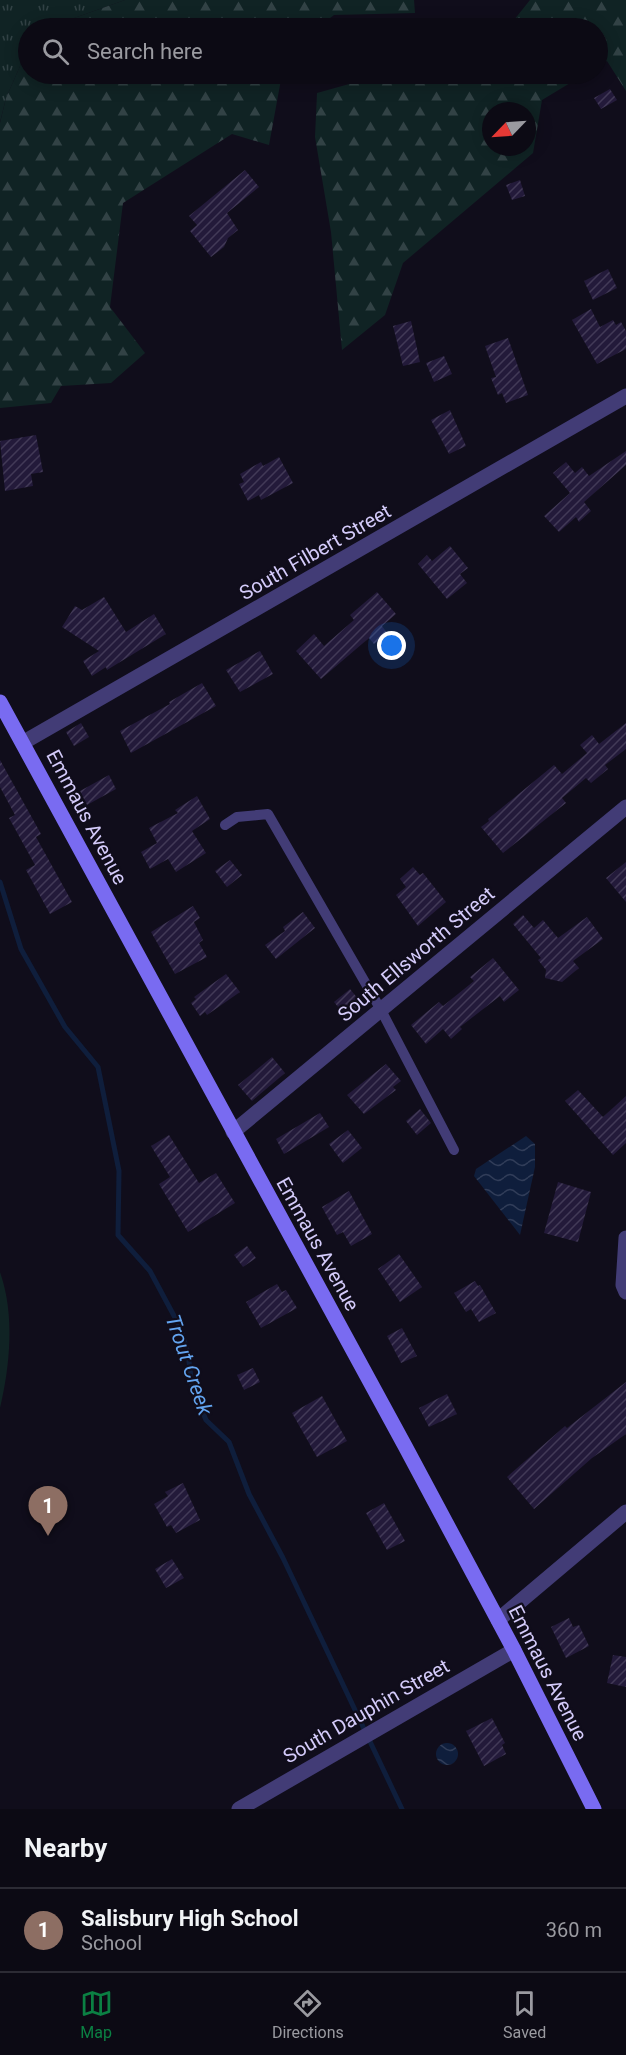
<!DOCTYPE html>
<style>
body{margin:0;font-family:Roboto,sans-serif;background:#1a1822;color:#f1f3f6}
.compass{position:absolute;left:482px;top:102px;width:54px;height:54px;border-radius:50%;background:#0c0a14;box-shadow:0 3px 15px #0003;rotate:245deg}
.you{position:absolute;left:392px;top:646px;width:21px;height:21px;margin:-15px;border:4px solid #fff;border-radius:50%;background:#1a73e8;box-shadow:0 0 0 9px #1a73e833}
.badge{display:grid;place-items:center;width:39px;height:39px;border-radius:50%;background:#0b8043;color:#fff;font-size:20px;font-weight:700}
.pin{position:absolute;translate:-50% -50px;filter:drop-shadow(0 2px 3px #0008)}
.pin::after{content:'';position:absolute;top:32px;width:21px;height:18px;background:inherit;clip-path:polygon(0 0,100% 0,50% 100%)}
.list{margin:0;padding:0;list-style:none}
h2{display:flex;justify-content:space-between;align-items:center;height:78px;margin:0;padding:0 24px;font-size:26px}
h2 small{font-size:20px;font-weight:400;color:#9a9aa0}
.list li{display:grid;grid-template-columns:39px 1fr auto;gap:18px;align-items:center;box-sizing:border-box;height:84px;padding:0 24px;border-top:2px solid #2c2b34}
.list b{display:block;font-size:22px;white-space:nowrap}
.list p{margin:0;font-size:20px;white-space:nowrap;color:#9a9aa0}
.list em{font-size:20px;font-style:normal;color:#9a9aa0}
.icon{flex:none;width:33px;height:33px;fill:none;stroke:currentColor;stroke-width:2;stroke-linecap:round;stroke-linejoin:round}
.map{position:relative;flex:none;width:626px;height:1809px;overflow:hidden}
.search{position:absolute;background:#0c0a14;box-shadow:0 3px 15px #0003;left:18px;right:18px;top:18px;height:66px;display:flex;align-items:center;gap:15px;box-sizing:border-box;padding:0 21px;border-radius:33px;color:#9a9aa0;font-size:22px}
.sheet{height:162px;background:#0c0a14}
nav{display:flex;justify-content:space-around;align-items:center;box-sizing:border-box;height:84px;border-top:2px solid #2c2b34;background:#0c0a14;font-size:16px;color:#9a9aa0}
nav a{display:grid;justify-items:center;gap:3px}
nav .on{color:#0b8043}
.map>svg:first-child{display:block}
.grass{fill:url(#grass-tufts)}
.forest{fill:url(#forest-firs);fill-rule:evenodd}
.pitch{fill:#102324}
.water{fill:url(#water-waves)}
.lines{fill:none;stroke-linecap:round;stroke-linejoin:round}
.stream{stroke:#0f1e3c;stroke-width:5}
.building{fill:url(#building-hatch)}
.lane{stroke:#423c76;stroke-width:10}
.street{stroke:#423c76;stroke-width:15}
.secondary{stroke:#796bf1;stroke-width:15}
.labels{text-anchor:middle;stroke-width:4.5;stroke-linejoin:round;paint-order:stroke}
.street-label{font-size:20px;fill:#d4cbfa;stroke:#100d1b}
.water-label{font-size:21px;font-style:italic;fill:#63a4f0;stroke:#100d1b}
</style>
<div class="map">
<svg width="626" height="1809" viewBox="0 0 626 1809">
<defs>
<pattern id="grass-tufts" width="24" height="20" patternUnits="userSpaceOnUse" patternTransform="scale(1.5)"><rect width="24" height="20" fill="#102324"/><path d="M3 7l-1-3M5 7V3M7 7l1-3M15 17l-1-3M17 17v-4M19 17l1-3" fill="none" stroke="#324245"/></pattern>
<pattern id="forest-firs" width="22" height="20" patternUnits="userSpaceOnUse" patternTransform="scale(1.5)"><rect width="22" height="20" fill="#102324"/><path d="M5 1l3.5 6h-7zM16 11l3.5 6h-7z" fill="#324245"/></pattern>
<pattern id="water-waves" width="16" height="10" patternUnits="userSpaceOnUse" patternTransform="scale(1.5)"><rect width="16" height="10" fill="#0f1e3c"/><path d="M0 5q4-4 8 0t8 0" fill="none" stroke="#313d59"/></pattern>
<pattern id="building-hatch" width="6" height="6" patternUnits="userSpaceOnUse" patternTransform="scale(1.5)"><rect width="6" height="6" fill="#231a3a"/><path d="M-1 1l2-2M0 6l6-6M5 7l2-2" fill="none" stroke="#423a57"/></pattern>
</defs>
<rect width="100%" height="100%" fill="#100d1b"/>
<!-- grass -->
<path class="grass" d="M0,0H125L46,28H28V48L6,98L0,122Z"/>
<!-- forest -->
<g class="forest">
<path d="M125,0H414L415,13L334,15L317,28H46Z"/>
<path d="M530,0H626V91L607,61L598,66V28H503L510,25Z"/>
<path d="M28,48V74H282L269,145L232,134L123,203L110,307L145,353L111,383L61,386L51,403L0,408V123L6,98Z"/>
<path d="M385,74H585L542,100L533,153L403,263L385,315L342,350L331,232L315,137L317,93ZM491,111H527V147H491Z"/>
</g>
<!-- pitch -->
<path class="pitch" d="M0,1272C15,1315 10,1365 0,1408Z"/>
<!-- water -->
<g class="water">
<path d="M526,1136L535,1144V1167L520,1235L474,1176L476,1169Z"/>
<circle cx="447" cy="1754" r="11"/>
</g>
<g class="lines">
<!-- stream -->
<path class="stream" d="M0,882L21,949L65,1027L98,1067L119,1171L118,1235L150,1271L180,1327L188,1353L192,1386L206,1420L229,1442L249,1494L283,1558L402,1809"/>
</g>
<!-- building -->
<g class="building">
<path d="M610,89L617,100L601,109L594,98Z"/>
<path d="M245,170L259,187L227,213L238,230L228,238L224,247L211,257L190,231L197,225L189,216Z"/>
<path d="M520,180L525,196L512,200L506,185Z"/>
<path d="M608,269L617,288L593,300L584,281Z"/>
<path d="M591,309L600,327L613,320L616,325L621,322L626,331V349L597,364L572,320Z"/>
<path d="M411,321L420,362L403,366L393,326Z"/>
<path d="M508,338L528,395L506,403L502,393L498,395L491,378L496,377L485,346Z"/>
<path d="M444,356L452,374L434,382L426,363Z"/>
<path d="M450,410L466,446L449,454L431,420Z"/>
<path d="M36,435L43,472L31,474L33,486L5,491L0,441Z"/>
<path d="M626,451V465L584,502L591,511L579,522L576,517L559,532L544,516L570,493L553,473L566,462L575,473L582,467L589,476Z"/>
<path d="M279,457L293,483L261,500L259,495L248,501L239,484L244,482L240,474L261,462L263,466Z"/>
<path d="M450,546L468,568L460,574L467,583L447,599L418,564L427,555L432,561Z"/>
<path d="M377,592L396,614L382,626L387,633L374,644L369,638L321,679L296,651L314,634L324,646L354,620L350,615Z"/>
<path d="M104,597L126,632L154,614L166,634L107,670L106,667L92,676L83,661L99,651L62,627L75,606L82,610Z"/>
<path d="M260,651L273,674L240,692L226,670Z"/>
<path d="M202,683L216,706L131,753L120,731L170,704L169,702Z"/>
<path d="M81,723L89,737L74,746L66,732Z"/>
<path d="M626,723V749L605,765L608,769L591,783L586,778L562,798L566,803L503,853L481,827L489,821L488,819L554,765L562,774L587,753L580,745L592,735L599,744Z"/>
<path d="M0,760L41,834L36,837L72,902L50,914L26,870L35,865L9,818L15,815L0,787Z"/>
<path d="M109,775L116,789L87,805L80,791Z"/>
<path d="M197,796L210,819L192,831L206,853L176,872L168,859L150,869L141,852L157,843L149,828L178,813L175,810Z"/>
<path d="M230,860L242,875L227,887L215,871Z"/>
<path d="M626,862V902L606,878Z"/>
<path d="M413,867L420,875L423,873L446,902L418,926L396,895L406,887L400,879Z"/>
<path d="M193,906L200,918L194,922L203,940L199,943L207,957L175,974L151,932Z"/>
<path d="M303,912L315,928L276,959L265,945L285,931L283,927Z"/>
<path d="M523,915L534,928L543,920L558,938L587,917L603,939L573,961L579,968L562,982L545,978L546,970L538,960L541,958L513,924Z"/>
<path d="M493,958L519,990L504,1002L500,996L460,1027L462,1029L451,1039L443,1029L426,1044L411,1025L439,1002L443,1006L474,981L470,977Z"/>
<path d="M226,974L240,992L207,1015L205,1012L200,1016L191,1003L196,999L194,997Z"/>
<path d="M350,989L363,1005L347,1018L334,1002Z"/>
<path d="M272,1057L285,1073L252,1101L238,1085Z"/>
<path d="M386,1064L401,1081L393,1087L396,1090L364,1114L347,1095Z"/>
<path d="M578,1090L603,1117L626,1096V1143L613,1155L565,1101Z"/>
<path d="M420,1109L431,1123L417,1135L406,1121Z"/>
<path d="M320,1113L329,1127L284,1154L276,1139Z"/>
<path d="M348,1130L362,1148L343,1163L329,1144Z"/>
<path d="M169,1135L199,1183L216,1173L235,1203L188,1232L159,1184L170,1177L151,1146Z"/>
<path d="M558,1182L591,1192L578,1242L544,1233Z"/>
<path d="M349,1191L372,1234L351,1246L343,1232L337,1235L322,1207Z"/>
<path d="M247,1246L256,1258L243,1267L234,1255Z"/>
<path d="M399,1254L422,1287L400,1302L378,1269Z"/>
<path d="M475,1281L478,1286L480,1285L496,1313L479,1322L471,1309L466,1312L454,1293Z"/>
<path d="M277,1284L282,1292L286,1290L297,1308L261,1328L246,1302Z"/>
<path d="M402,1328L417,1356L401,1363L387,1336Z"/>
<path d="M253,1368L260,1382L244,1390L237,1375Z"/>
<path d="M626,1382V1434L592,1458L534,1509L507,1477L565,1426L567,1428Z"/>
<path d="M447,1394L457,1414L429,1427L419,1408Z"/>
<path d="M322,1396L347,1441L317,1457L292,1413Z"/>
<path d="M183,1483L200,1520L176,1533L171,1525L167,1527L154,1504L168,1496L165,1492Z"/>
<path d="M384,1503L405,1541L387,1550L366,1513Z"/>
<path d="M172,1559L184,1578L166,1588L155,1569Z"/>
<path d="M569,1618L573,1627L579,1625L589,1646L566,1658L551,1627Z"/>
<path d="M613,1655L626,1657V1687L607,1683Z"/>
<path d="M492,1718L505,1743L502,1745L506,1754L484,1766L466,1731Z"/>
</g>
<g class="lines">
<!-- lane -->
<path class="lane" d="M225,825L237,817L268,814L381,1010L454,1150"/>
<!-- street -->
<g class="street">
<path d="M24,742L626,396"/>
<path d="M233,1132L626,807"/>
<path d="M626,1238L623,1285L626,1292"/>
<path d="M498,1620L626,1512"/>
<path d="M239,1809L514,1650"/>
</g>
<!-- secondary -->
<path class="secondary" d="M0,702L405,1446L514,1650L594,1809"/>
</g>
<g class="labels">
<!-- street labels -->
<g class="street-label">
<text transform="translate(315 552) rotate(-30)" y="7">South Filbert Street</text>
<text transform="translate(87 817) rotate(62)" y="7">Emmaus Avenue</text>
<text transform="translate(416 954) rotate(-40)" y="7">South Ellsworth Street</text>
<text transform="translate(318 1244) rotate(61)" y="7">Emmaus Avenue</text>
<text transform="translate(548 1673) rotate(63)" y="7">Emmaus Avenue</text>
<text transform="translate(366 1711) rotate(-30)" y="7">South Dauphin Street</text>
</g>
<!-- water labels -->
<g class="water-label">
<text transform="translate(189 1365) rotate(71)" y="7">Trout Creek</text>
</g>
</g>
</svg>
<svg class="compass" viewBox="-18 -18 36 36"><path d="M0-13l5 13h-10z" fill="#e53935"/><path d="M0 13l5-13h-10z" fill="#9a9aa0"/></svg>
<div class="you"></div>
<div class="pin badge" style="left:48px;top:1536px;background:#8d6e63">1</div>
<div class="search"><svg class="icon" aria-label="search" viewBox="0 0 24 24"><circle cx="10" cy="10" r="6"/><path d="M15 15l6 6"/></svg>Search here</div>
</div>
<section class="sheet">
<h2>Nearby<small></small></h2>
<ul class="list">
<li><span class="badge" style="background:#8d6e63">1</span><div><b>Salisbury High School</b><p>School</p></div><em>360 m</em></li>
</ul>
</section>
<nav>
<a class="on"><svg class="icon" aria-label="map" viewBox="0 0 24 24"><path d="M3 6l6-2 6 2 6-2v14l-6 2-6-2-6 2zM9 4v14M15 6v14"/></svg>Map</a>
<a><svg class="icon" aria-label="directions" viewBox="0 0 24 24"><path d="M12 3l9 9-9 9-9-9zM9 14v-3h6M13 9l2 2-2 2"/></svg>Directions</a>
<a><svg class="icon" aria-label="saved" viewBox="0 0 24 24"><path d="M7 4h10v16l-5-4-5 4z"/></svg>Saved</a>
</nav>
